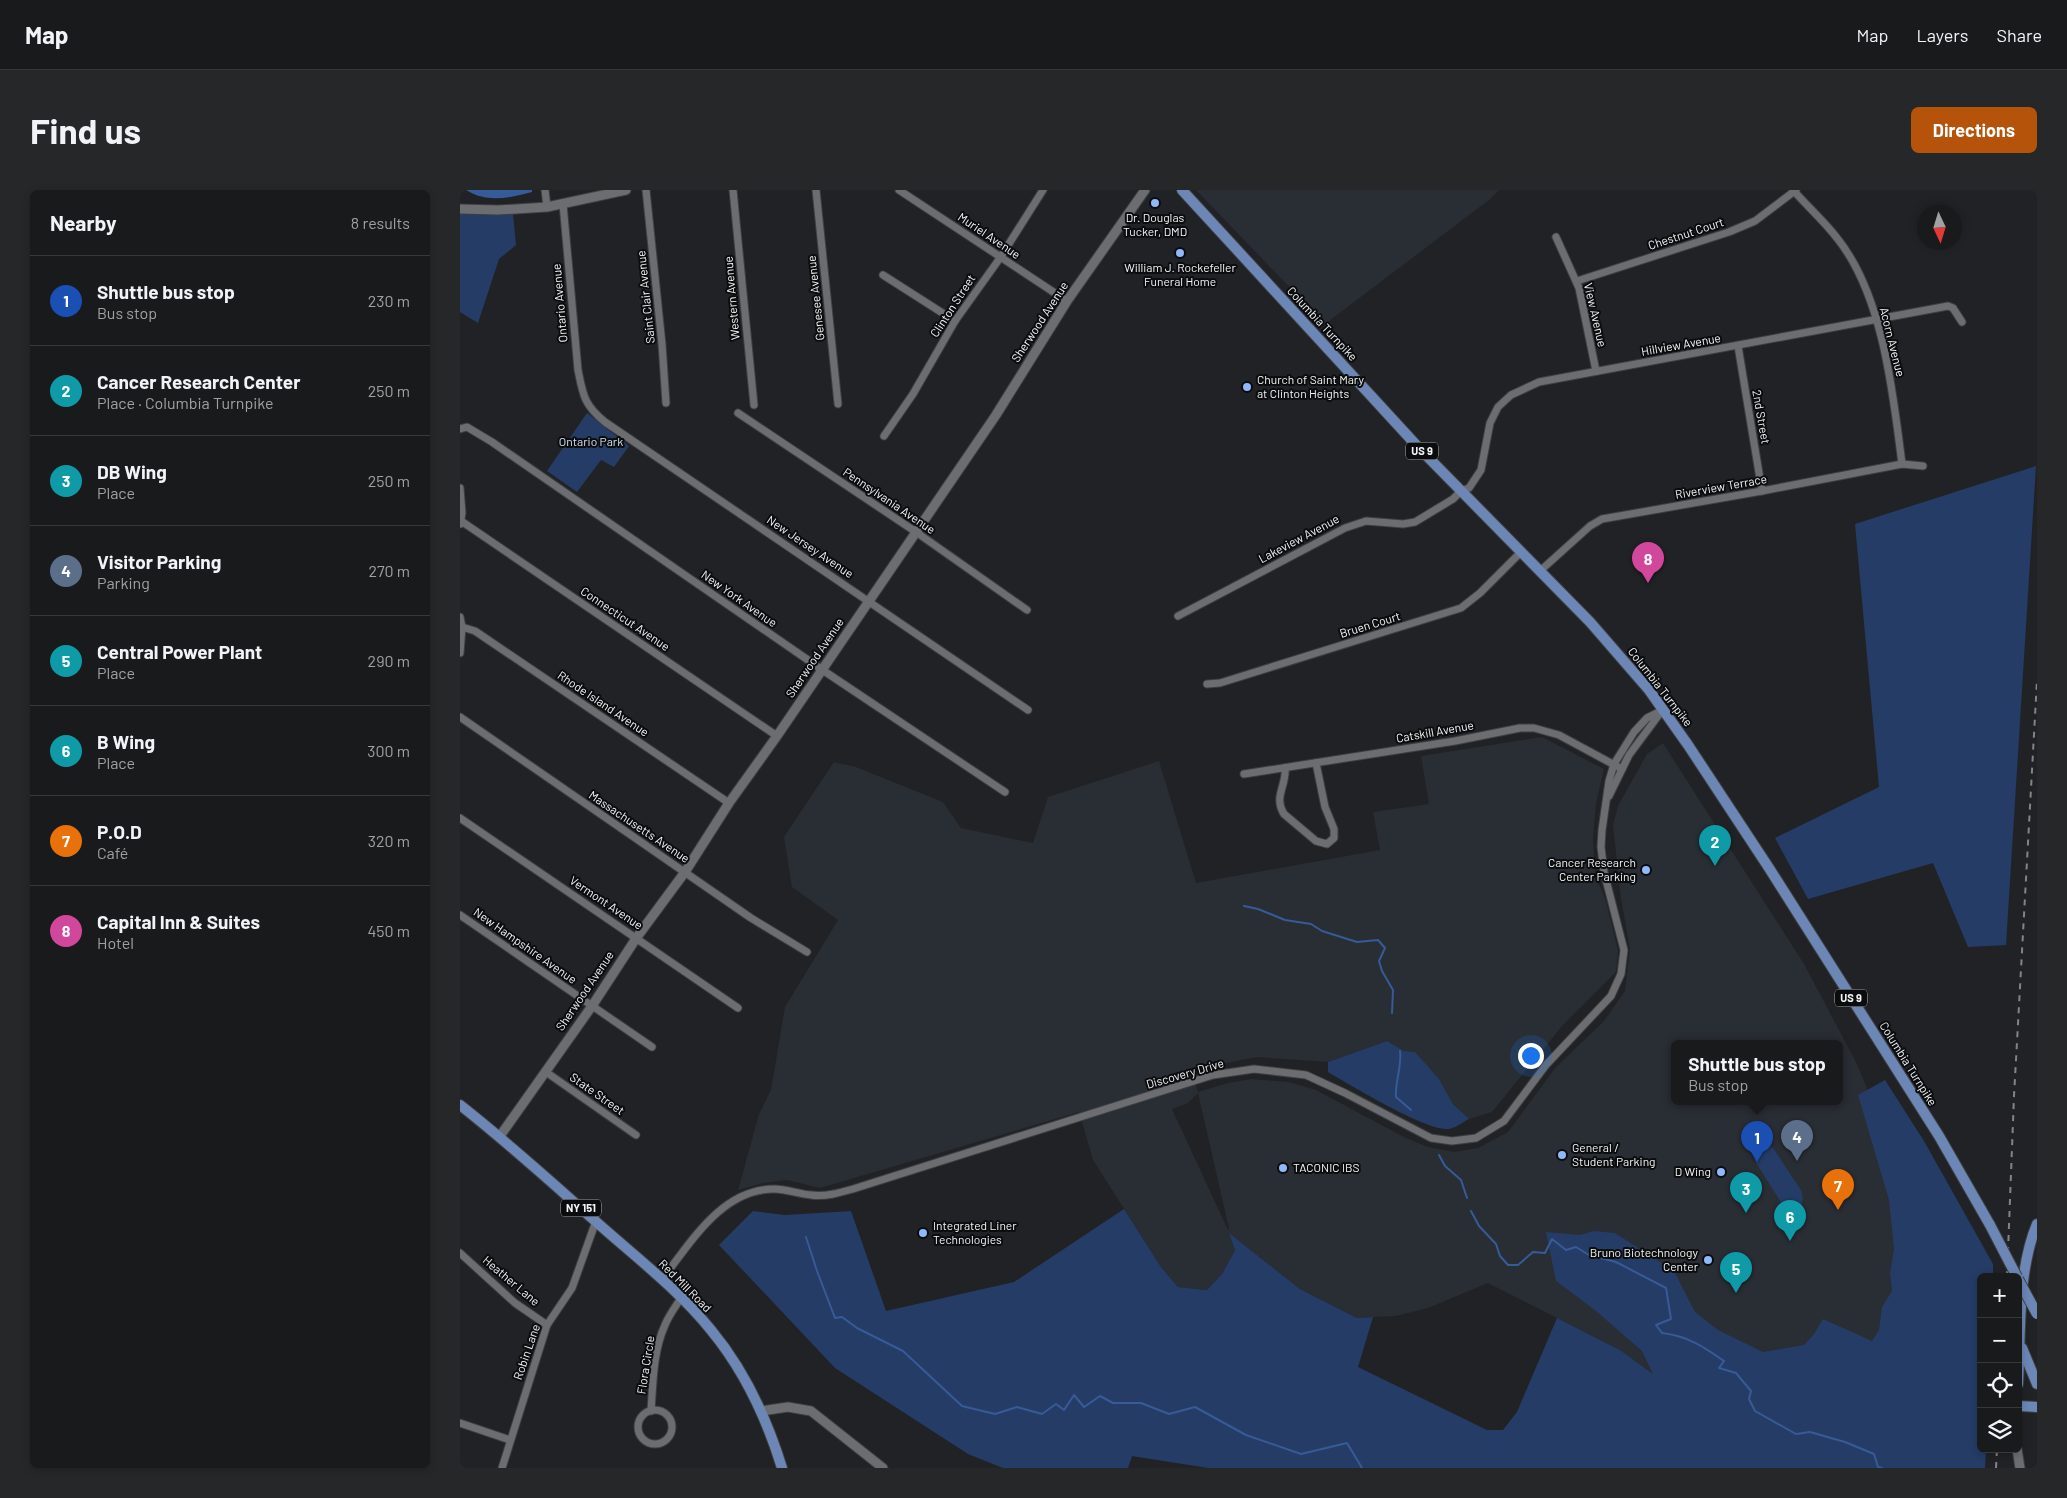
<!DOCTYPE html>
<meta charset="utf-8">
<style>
body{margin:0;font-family:Barlow,sans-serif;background:#262729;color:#f1f3f6}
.controls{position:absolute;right:15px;bottom:15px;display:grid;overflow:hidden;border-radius:8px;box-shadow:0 2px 8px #0003}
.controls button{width:45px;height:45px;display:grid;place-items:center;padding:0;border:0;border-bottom:1px solid #37383b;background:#191a1c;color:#f1f3f6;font:25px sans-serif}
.compass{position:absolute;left:1457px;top:15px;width:45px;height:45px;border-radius:50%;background:#191a1c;box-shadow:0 2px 8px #0003;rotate:176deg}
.you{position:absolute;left:1070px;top:865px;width:18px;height:18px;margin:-12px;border:4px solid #fff;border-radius:50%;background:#1a73e8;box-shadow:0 0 0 8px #1a73e833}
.badge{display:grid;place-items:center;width:32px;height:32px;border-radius:50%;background:#b45309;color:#fff;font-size:16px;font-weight:700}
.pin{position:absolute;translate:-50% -41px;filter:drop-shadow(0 1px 2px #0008)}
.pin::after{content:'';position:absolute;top:26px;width:18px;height:15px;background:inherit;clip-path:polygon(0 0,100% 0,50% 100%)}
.popup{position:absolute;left:1211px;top:850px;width:172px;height:65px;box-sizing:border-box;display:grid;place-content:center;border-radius:8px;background:#191a1c;filter:drop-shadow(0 1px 4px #0005);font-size:16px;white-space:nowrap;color:#9fa1a3}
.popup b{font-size:19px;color:#f1f3f6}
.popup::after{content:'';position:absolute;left:50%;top:100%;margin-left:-10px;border:10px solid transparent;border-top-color:#191a1c}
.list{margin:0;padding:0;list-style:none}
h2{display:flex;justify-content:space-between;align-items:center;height:65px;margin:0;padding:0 20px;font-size:21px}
h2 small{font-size:16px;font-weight:400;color:#9fa1a3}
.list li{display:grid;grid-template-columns:32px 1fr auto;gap:15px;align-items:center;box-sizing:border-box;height:90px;padding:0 20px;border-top:1px solid #37383b}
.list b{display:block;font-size:19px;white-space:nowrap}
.list p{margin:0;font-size:16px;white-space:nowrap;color:#9fa1a3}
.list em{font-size:16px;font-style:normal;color:#9fa1a3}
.icon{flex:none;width:28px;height:28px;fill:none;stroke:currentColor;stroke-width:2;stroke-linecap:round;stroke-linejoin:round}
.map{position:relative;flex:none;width:1577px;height:1278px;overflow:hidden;border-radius:8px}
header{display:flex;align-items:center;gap:30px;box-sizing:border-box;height:70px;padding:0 25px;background:#191a1c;border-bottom:1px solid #37383b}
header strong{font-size:24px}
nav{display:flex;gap:28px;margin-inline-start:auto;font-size:18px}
.intro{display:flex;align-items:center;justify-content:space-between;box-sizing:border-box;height:120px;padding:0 30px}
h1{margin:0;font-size:35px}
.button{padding:12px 22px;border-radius:8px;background:#b45309;color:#fff;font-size:18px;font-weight:700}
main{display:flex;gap:30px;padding:0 30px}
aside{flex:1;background:#191a1c;border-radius:8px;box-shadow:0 2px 8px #0003}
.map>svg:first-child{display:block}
.built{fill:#292d34;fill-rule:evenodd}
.green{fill:#253c66}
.water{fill:#375a98}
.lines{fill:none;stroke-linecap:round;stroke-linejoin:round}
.stream{stroke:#375a98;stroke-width:2}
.minor-casing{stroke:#3e3f41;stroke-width:9}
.tertiary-casing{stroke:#3e3f41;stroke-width:11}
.primary-casing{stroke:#3e3f41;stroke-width:12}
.minor{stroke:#6c6d70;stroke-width:7}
.tertiary{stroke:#6c6d70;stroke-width:9}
.primary{stroke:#6c87b6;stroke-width:10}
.rail{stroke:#838487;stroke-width:2;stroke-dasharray:6 6;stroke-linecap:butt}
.primary-bridge-casing{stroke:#3e3f41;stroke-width:12;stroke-linecap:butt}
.primary-bridge{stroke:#6c87b6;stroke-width:10}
.poi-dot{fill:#90b8fd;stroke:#0b0c0d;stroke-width:2}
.labels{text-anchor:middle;stroke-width:4;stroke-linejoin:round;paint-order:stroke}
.shield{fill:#0b0c0d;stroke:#adaeb0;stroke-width:1}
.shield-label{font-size:11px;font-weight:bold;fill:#f3f4f6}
.poi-label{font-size:12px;fill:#f3f4f6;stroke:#0b0c0d;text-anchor:start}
.street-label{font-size:12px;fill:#f3f4f6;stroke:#0b0c0d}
.park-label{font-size:12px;fill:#d5e0f2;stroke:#0b0c0d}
</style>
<header>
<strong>Map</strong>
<nav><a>Map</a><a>Layers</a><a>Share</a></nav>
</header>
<div class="intro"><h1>Find us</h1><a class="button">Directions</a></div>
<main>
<aside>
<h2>Nearby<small>8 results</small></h2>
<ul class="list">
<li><span class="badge" style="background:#1a4fb4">1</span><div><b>Shuttle bus stop</b><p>Bus stop</p></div><em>230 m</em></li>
<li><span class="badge" style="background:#0f9aa8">2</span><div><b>Cancer Research Center</b><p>Place · Columbia Turnpike</p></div><em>250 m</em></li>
<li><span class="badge" style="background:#0f9aa8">3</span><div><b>DB Wing</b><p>Place</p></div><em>250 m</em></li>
<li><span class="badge" style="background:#5c6f8a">4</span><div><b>Visitor Parking</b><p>Parking</p></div><em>270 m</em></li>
<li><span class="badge" style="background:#0f9aa8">5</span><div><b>Central Power Plant</b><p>Place</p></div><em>290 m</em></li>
<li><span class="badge" style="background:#0f9aa8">6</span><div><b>B Wing</b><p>Place</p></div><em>300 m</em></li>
<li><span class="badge" style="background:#e8710a">7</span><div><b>P.O.D</b><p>Café</p></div><em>320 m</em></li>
<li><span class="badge" style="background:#d1479c">8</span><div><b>Capital Inn &amp; Suites</b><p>Hotel</p></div><em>450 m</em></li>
</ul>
</aside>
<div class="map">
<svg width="1577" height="1278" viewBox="0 0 1577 1278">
<rect width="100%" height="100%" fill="#212225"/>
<!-- built -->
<g class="built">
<path d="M736,0H1039L1029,10L865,134Z"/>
<path d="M1082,547L1144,579L1136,613L1133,648L1135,684L1146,711L1158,761L1156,782L1103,835L1032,922L1009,929L993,914L979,889L944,861L927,851L868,872L797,867L731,880L738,902L768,893L791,889L829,892L856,900L944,947L968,957L994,962L1018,958L1048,942L1096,877L1144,831L1165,801L1170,759L1161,709L1153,635L1158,616L1187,564L1203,553L1344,774L1396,872L1472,1052L1478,1137L1320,1278L1160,1160L1028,1093L968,1118L936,1126L897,1128L840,1099L770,1044L775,1060L762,1084L747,1100L718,1097L701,1077L633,970L619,922L360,998L327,990L303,993L278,1000L299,924L311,900L325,817L378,730L332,697L324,647L374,572L396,577L483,612L501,638L573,653L588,607L699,571L736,693L920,660L913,622L969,614L961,566ZM1214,853H1380V911H1214ZM738,903L769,1039L768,1040L712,919L728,913Z"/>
</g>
<!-- green -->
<g class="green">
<path d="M0,24H53L56,55L39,69L18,133L0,122Z"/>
<path d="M127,223L169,256L154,277L141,270L117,302L87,281Z"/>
<path d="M1576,276L1546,755L1508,757L1473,673L1348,709L1315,648L1419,597L1395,334Z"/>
<path d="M927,851L944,861L955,862L979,889L993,914L1009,929C1003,932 994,939 988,939C964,940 892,896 868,882V872Z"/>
<path d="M1425,890L1464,951L1533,1074V1087H1521V1259H1526L1525,1278H748L672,1266L668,1278H543L508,1264L375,1178L259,1055L293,1021L325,1025L391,1021L426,1121L554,1092L664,1019L701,1077L718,1097L747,1100L762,1084L775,1060L769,1043L840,1099L897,1128L913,1127L898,1177L1027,1240H1043L1057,1222L1097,1128L1160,1160L1193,1184L1182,1161L1136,1121L1096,1091L1086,1042L1120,1045L1134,1041L1155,1043L1214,1081L1235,1122L1258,1140L1303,1162L1344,1155L1354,1144L1363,1129L1412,1151L1419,1140L1422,1117L1432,1101L1430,1083L1434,1059L1429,1010L1398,905Z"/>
<path d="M1307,956L1313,958L1341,1000C1345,1012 1342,1020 1328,1020L1324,1017L1295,971C1294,963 1299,958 1307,956Z"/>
</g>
<!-- water -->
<path class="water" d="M6,0H72V2C50,8 26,13 6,0Z"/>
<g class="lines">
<!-- stream -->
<g class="stream">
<path d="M784,716L798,719L825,730L851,734L862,741L897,752L918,750L925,758L919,771L922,781L933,800L932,823"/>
<path d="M940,861C942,877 935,891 936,907L951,920"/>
<path d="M979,965L985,976L1001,990L1007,1008"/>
<path d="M1011,1021L1019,1036L1036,1054L1040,1066L1048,1075H1058L1073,1062L1085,1063L1092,1049L1106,1060L1116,1057L1129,1065L1156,1072L1206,1098L1211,1129L1196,1135L1202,1143C1228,1146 1244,1157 1264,1171L1259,1178L1276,1183L1291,1201L1289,1209L1295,1221L1336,1244L1350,1242L1385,1252L1414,1264L1418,1277L1422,1278"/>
<path d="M346,1047L357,1081L375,1128L382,1127L397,1138L443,1161L502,1216L535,1224L557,1217L582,1224L596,1214L604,1220L614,1205L624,1217L640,1206L653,1213H681L709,1224L735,1217L786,1245L841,1264L887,1253L902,1278"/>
</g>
<!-- minor casing -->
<g class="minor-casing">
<g id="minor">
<path d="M85,0L87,17"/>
<path d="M186,0L202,154L206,213"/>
<path d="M273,0L294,215"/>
<path d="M356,0L378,214"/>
<path d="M439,0L607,111"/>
<path d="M1333,0C1347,16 1364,31 1377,48C1423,105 1433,203 1442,274"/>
<path d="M103,14L118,180C123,205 124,215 145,232L568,520"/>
<path d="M1096,47L1119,98L1136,181"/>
<path d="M423,85L495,131"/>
<path d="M1117,91L1269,42L1295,31L1336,0"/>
<path d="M1278,156L1302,301"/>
<path d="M278,223L456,342L567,420"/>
<path d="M0,239L7,237L32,252L361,479L545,602"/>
<path d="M424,246L453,204L495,131L540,68L583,0"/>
<path d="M0,298L2,323L0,334"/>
<path d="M1,331L317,546"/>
<path d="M1080,381L1130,336L1142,329L1302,301L1442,274L1463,276"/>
<path d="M718,426L885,338L906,331L943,334L955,332L993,309L1001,301L1009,298L1021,280L1030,233L1038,217L1051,205L1079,192L1488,116L1493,118L1502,132"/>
<path d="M0,427L2,437L0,463"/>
<path d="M2,437L15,441L269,613"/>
<path d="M747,494L760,493L1001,418L1020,403L1061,362"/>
<path d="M0,527L291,728L347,762"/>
<path d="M825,578C827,595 813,607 824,624L856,651L867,654L874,648V639L865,617L856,573"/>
<path d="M784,584L995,551L1060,538H1074L1099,545L1162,579"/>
<path d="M1149,606L1169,565L1201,522"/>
<path d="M0,628L278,818"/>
<path d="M0,725L192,857"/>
<path d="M86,882L176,945"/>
<path d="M0,1063L55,1113L87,1135"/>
<path d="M202,1089C231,1053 261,999 314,999C326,999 339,1004 351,1005C365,1007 379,1003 393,999L753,885L794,879L846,885L885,903L971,948L992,951L1016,948L1044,931L1086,875L1151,806L1161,784L1164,760L1144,682L1141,657L1142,640L1149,591L1154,574L1174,542L1187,528L1203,520"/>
<circle cx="195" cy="1237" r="17"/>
<path d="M191,1221C193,1193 193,1161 205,1135C209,1125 216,1116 221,1108"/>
<path d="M0,1233L50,1250"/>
<path d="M42,1278L87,1135L112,1098L136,1031"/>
</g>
</g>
<!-- tertiary casing -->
<g class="tertiary-casing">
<g id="tertiary">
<path d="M0,19L38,20L87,17L166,0"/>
<path d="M40,946L132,816L177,747L225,682L269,613L317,546L536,225L607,111L685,0"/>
<path d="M301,1221L328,1217L351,1221L423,1278"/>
<path d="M1557,1259L1560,1278"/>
</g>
</g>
<!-- primary casing -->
<g class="primary-casing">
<g id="primary">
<path d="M722,0L958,257L1130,432L1189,500L1228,555L1309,678L1479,946L1530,1035"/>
<path d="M0,915C46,951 89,990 133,1029C173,1065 217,1098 251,1140C284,1180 307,1229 322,1278"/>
<path d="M1562,1158L1577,1194"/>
<path d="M1558,1194C1561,1143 1557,1082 1577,1034"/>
<path d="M1558,1216L1577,1217"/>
</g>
</g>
<!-- minor -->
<use href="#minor" class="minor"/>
<!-- tertiary -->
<use href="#tertiary" class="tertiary"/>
<!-- primary -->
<use href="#primary" class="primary"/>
<!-- rail -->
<g class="rail">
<path d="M1547,1087L1554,906L1577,490"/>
<path d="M1536,1278L1537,1259"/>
</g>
<!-- primary-bridge casing -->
<g class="primary-bridge-casing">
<g id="primary-bridge">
<path d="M1530,1035L1557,1087"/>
<path d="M1558,1089L1577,1124"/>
</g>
</g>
<!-- primary-bridge -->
<use href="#primary-bridge" class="primary-bridge"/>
</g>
<!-- markers -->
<g class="poi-dot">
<circle cx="695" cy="13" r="5"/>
<circle cx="720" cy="63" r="5"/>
<circle cx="787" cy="197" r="5"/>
<circle cx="1186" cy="680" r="5"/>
<circle cx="1102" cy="965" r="5"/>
<circle cx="823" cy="978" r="5"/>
<circle cx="1261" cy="982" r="5"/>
<circle cx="463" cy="1043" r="5"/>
<circle cx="1248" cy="1070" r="5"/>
</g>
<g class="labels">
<!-- shield labels -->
<g class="shield">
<rect x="946" y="252.5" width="32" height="17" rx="4"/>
<rect x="1375" y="799.5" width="32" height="17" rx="4"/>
<rect x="101" y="1009.5" width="40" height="17" rx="4"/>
</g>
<g class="shield-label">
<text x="962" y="265">US 9</text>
<text x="1391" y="812">US 9</text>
<text x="121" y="1022">NY 151</text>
</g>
<!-- poi labels -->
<g class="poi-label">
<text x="695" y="32" text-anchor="middle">Dr. Douglas<tspan x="695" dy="14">Tucker, DMD</tspan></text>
<text x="720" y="82" text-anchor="middle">William J. Rockefeller<tspan x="720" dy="14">Funeral Home</tspan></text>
<text x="797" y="194">Church of Saint Mary<tspan x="797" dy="14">at Clinton Heights</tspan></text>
<text x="1176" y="677" text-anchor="end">Cancer Research<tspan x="1176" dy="14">Center Parking</tspan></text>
<text x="1112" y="962">General /<tspan x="1112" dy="14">Student Parking</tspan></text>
<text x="833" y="982">TACONIC IBS</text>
<text x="1251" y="986" text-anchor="end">D Wing</text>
<text x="473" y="1040">Integrated Liner<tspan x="473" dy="14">Technologies</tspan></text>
<text x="1238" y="1067" text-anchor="end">Bruno Biotechnology<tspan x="1238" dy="14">Center</tspan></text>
</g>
<!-- street labels -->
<g class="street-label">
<text transform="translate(1226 44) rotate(-18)" y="4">Chestnut Court</text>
<text transform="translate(529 46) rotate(34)" y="4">Muriel Avenue</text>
<text transform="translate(186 107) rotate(-96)" y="4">Saint Clair Avenue</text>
<text transform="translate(272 108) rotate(-95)" y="4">Western Avenue</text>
<text transform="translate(356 108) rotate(-96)" y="4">Genesee Avenue</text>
<text transform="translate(100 113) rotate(-95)" y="4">Ontario Avenue</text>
<text transform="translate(493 116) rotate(-57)" y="4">Clinton Street</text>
<text transform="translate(1135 125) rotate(77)" y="4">View Avenue</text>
<text transform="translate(580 132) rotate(-57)" y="4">Sherwood Avenue</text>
<text transform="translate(862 134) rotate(47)" y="4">Columbia Turnpike</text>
<text transform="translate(1432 152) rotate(76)" y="4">Acorn Avenue</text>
<text transform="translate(1221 155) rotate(-10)" y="4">Hillview Avenue</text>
<text transform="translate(1301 227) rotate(80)" y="4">2nd Street</text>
<text transform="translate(1261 297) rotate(-10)" y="4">Riverview Terrace</text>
<text transform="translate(429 311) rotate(34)" y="4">Pennsylvania Avenue</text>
<text transform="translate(839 349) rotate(-28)" y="4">Lakeview Avenue</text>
<text transform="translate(350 357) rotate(34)" y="4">New Jersey Avenue</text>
<text transform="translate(279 409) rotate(35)" y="4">New York Avenue</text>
<text transform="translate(165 429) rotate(34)" y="4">Connecticut Avenue</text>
<text transform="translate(910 435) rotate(-17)" y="4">Bruen Court</text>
<text transform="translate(355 468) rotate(-56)" y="4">Sherwood Avenue</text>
<text transform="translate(1200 497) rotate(52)" y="4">Columbia Turnpike</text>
<text transform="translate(143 514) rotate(34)" y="4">Rhode Island Avenue</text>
<text transform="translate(975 542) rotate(-10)" y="4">Catskill Avenue</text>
<text transform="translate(179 637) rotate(34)" y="4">Massachusetts Avenue</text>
<text transform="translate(146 713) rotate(34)" y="4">Vermont Avenue</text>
<text transform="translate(65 756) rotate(35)" y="4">New Hampshire Avenue</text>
<text transform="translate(125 801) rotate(-56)" y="4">Sherwood Avenue</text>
<text transform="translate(1448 874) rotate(58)" y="4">Columbia Turnpike</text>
<text transform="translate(725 884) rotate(-16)" y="4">Discovery Drive</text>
<text transform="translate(137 904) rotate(35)" y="4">State Street</text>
<text transform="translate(51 1091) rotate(40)" y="4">Heather Lane</text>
<text transform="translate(225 1096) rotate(45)" y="4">Red Mill Road</text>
<text transform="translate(67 1162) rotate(-71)" y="4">Robin Lane</text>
<text transform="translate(186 1175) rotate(-81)" y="4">Flora Circle</text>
</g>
<!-- park labels -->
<g class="park-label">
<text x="131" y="256">Ontario Park</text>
</g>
</g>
</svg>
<div class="controls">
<button>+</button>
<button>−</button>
<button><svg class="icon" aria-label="locate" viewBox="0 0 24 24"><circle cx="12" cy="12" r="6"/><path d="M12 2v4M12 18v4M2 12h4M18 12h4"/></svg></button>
<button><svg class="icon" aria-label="layers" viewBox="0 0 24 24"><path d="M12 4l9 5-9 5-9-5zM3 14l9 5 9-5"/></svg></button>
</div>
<svg class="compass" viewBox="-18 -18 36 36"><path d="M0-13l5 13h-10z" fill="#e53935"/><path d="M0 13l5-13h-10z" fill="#9fa1a3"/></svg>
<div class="you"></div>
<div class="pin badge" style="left:1297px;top:972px;background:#1a4fb4">1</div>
<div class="popup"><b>Shuttle bus stop</b>Bus stop</div>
<div class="pin badge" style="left:1255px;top:676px;background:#0f9aa8">2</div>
<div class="pin badge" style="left:1286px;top:1023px;background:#0f9aa8">3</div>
<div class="pin badge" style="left:1337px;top:971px;background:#5c6f8a">4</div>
<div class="pin badge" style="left:1276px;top:1103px;background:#0f9aa8">5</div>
<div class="pin badge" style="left:1330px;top:1051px;background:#0f9aa8">6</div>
<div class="pin badge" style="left:1378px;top:1020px;background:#e8710a">7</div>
<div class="pin badge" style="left:1188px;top:393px;background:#d1479c">8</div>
</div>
</main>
